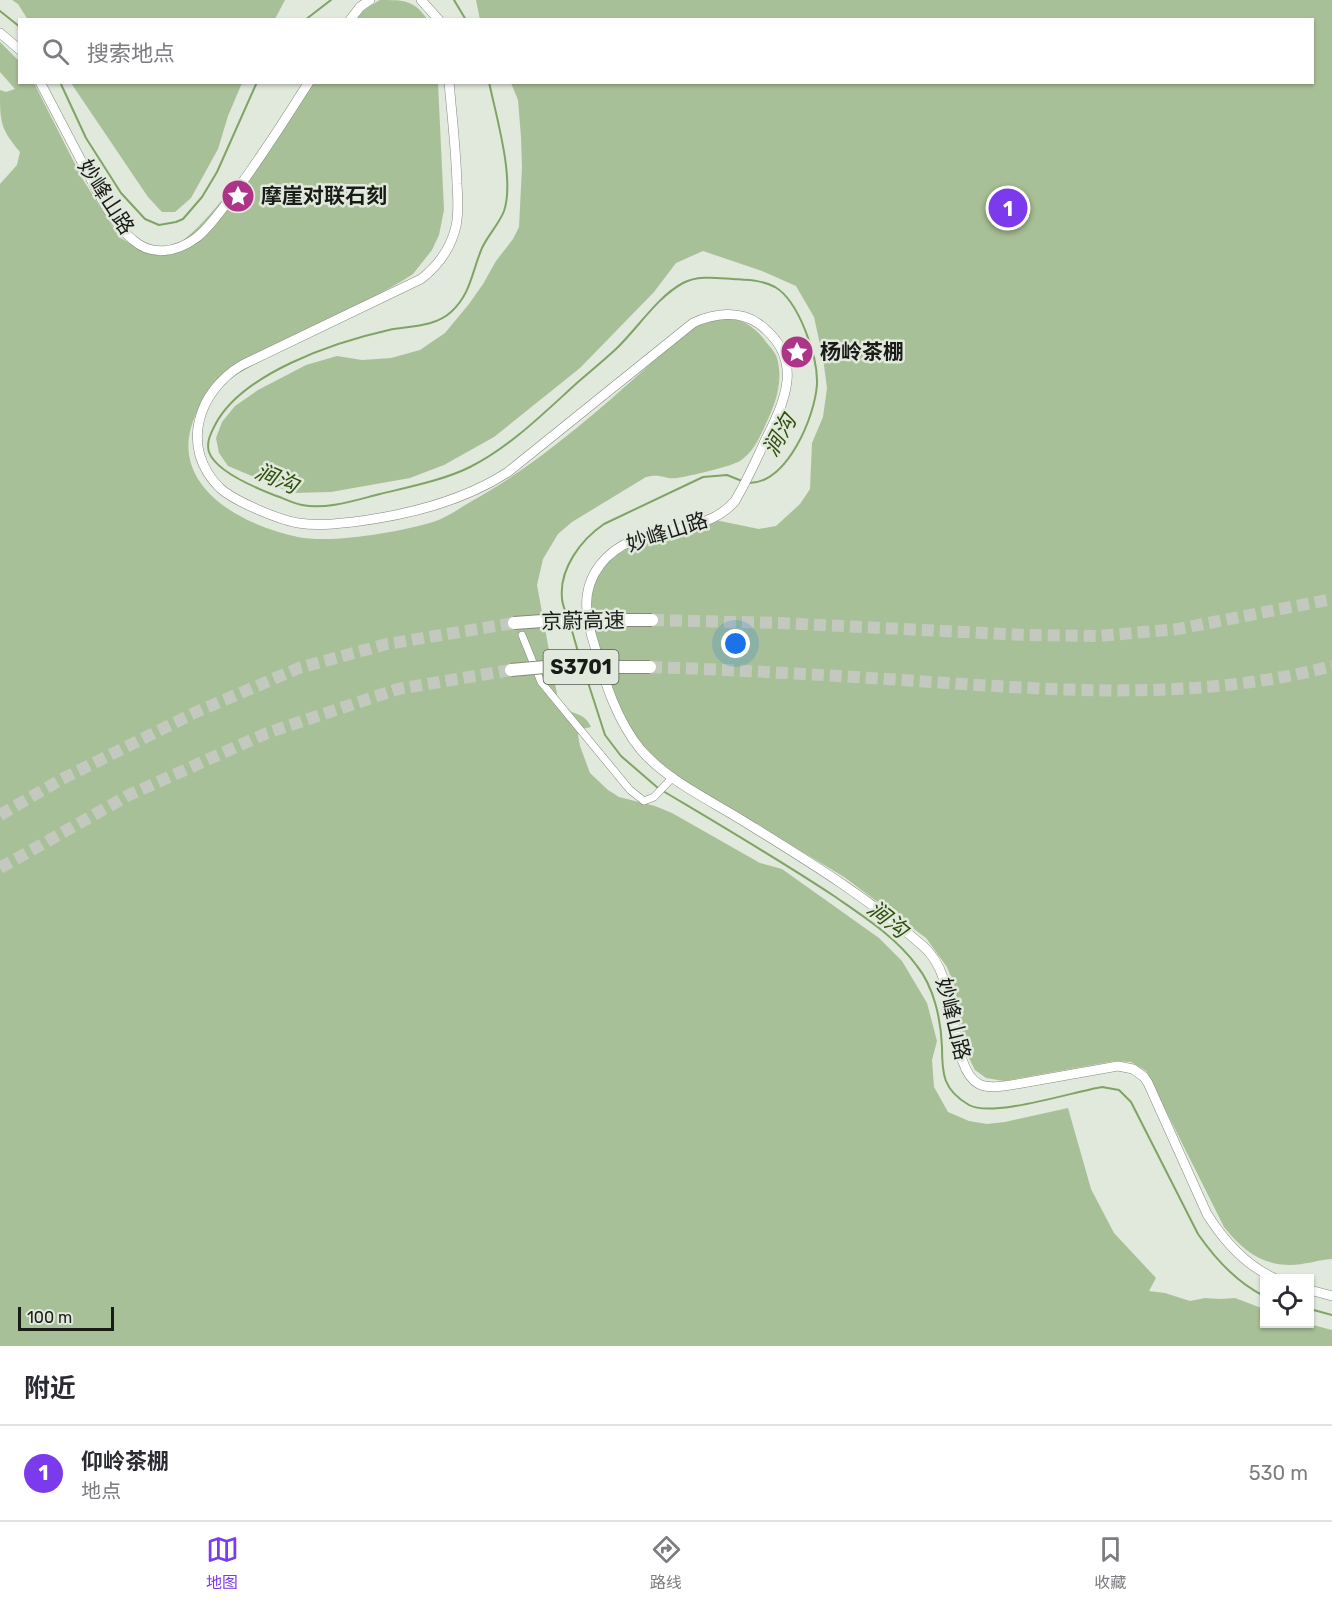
<!DOCTYPE html>
<html lang="zh">
<meta charset="utf-8">
<style>
body{margin:0;font-family:Rubik,"Noto Sans SC",sans-serif;background:#f7f7f7;color:#2b2b33}
.controls{position:absolute;right:18px;bottom:18px;display:grid;overflow:hidden;border-radius:0px;box-shadow:0 2px 4px #0004}
.controls button{width:54px;height:54px;display:grid;place-items:center;padding:0;border:0;border-bottom:2px solid #e1e1e2;background:#fff;color:#2b2b33;font:30px sans-serif}
.scale{position:absolute;left:18px;bottom:15px;width:96px;box-sizing:border-box;padding-left:6px;border:3px solid #191b17;border-top:0;font-size:16px;line-height:21px;white-space:nowrap;color:#191b17;-webkit-text-stroke:4px #e1e8dc;paint-order:stroke}
.you{position:absolute;left:736px;top:644px;width:21px;height:21px;margin:-15px;border:4px solid #fff;border-radius:50%;background:#1a73e8;box-shadow:0 0 0 9px #1a73e833}
.badge{display:grid;place-items:center;width:39px;height:39px;border-radius:50%;background:#7c3aed;color:#fff;font-size:20px;font-weight:700}
.pin{position:absolute;translate:-50% -50%;border:3px solid #fff;box-shadow:0 2px 6px #0006}
.list{margin:0;padding:0;list-style:none}
h2{display:flex;justify-content:space-between;align-items:center;height:78px;margin:0;padding:0 24px;font-size:26px}
h2 small{font-size:20px;font-weight:400;color:#7c7c81}
.list li{display:grid;grid-template-columns:39px 1fr auto;gap:18px;align-items:center;box-sizing:border-box;height:96px;padding:0 24px;border-top:2px solid #e1e1e2}
.list b{display:block;font-size:22px;white-space:nowrap}
.list p{margin:0;font-size:20px;white-space:nowrap;color:#7c7c81}
.list em{font-size:20px;font-style:normal;color:#7c7c81}
.icon{flex:none;width:33px;height:33px;fill:none;stroke:currentColor;stroke-width:2;stroke-linecap:round;stroke-linejoin:round}
.map{position:relative;flex:none;width:1332px;height:1346px;overflow:hidden}
.search{position:absolute;background:#fff;box-shadow:0 2px 4px #0004;left:18px;right:18px;top:18px;height:66px;display:flex;align-items:center;gap:15px;box-sizing:border-box;padding:0 21px;border-radius:0px;color:#7c7c81;font-size:22px}
.sheet{height:174px;background:#fff}
nav{display:flex;justify-content:space-around;align-items:center;box-sizing:border-box;height:84px;border-top:2px solid #e1e1e2;background:#fff;font-size:16px;color:#7c7c81}
nav a{display:grid;justify-items:center;gap:3px}
nav .on{color:#7c3aed}
.map>svg:first-child{display:block}
.green{fill:#a8c097}
.lines{fill:none;stroke-linecap:round;stroke-linejoin:round}
.stream{stroke:#80a366;stroke-width:2}
.highway-tunnel{stroke:#c3c9be;stroke-width:12;stroke-dasharray:12 6;stroke-linecap:butt}
.street-casing{stroke:#848a80;stroke-width:8}
.secondary-casing{stroke:#848a80;stroke-width:10}
.street{stroke:#fff;stroke-width:7}
.secondary{stroke:#fff;stroke-width:9}
.highway-bridge-casing{stroke:#848a80;stroke-width:14;stroke-linecap:butt}
.highway-bridge{stroke:#fff;stroke-width:12}
.labels{text-anchor:middle;stroke-width:5;stroke-linejoin:round;paint-order:stroke}
.shield{fill:#e1e8dc;stroke:#555852;stroke-width:1.5}
.shield-label{font-size:20px;font-weight:bold;fill:#191b17}
.poi-label{font-size:21px;font-weight:bold;fill:#191b17;stroke:#e1e8dc;text-anchor:start}
.street-label{font-size:21px;fill:#191b17;stroke:#e1e8dc}
.water-label{font-size:22px;font-style:italic;fill:#2f4f0c;stroke:#e1e8dc}
</style>
<div class="map">
<svg width="1332" height="1346" viewBox="0 0 1332 1346">
<rect width="100%" height="100%" fill="#e1e8dc"/>
<!-- green -->
<g class="green">
<path d="M12,0H285L275,19L28,20L18,4Z"/>
<path d="M380,0C404,0 414,0 427,19L354,20L366,8Z"/>
<path d="M476,0H1332V1259C1318,1260 1304,1265 1290,1265C1260,1265 1242,1249 1224,1227L1146,1071L1131,1062L1115,1061L1004,1081L986,1078L975,1070L966,1052L954,985L947,967L926,938L844,877L672,773L641,747L621,719L599,654L591,605L592,582L604,562L629,546L670,530L715,520L759,529L776,526L800,504L810,489L812,443L823,417L827,388L823,358L814,317L796,286L762,271L703,251L676,263L654,292L580,368L494,437L444,465L410,478L331,492L292,493L228,466L219,453L216,438L222,422L235,406L258,390L306,365L337,356L362,360L391,358L420,350L445,333L469,304L483,284L496,261L513,239L519,227L522,167L521,137L518,100L511,83L1312,82V20H480Z"/>
<path d="M0,42L19,61L20,82L34,83L82,178L119,237C134,247 153,252 171,247C206,235 283,117 308,83H438L444,210L439,235L432,250L413,274L402,281L234,376C221,386 205,396 198,410C161,482 239,525 298,537C330,544 400,532 433,522C446,518 460,508 472,501C549,458 621,391 685,332C716,315 743,310 766,342C771,348 777,354 778,362C783,386 774,407 764,428C758,441 752,453 740,461C729,467 690,476 677,478C665,480 662,473 646,477L572,522L558,534L543,559L537,585L559,705C572,715 585,712 591,727L582,729L578,735L580,746L590,773L608,790L619,797L655,806L672,813L760,863L782,869L879,938L902,961L927,1003L937,1041L932,1060L934,1087L948,1112L969,1121L987,1124L1005,1122L1068,1108L1091,1189L1114,1233L1156,1278L1149,1291L1165,1293L1190,1301L1205,1298L1220,1299L1235,1298L1264,1309V1324H1309L1332,1330V1346H0V184L17,165L20,152C0,128 0,122 0,90L6,92L15,89L0,72Z"/>
<path d="M71,83H242L228,116L218,149L191,198L175,212H162L148,197Z"/>
</g>
<g class="lines">
<!-- stream -->
<g class="stream">
<path d="M454,0L466,20"/>
<path d="M0,11L20,27"/>
<path d="M305,20L331,0"/>
<path d="M60,82L86,138L121,193L145,219L159,225L176,222L183,219L202,197L217,172L257,82"/>
<path d="M489,82C496,116 515,179 504,211C499,224 488,235 482,248C472,271 471,294 451,312C435,327 409,326 389,330C335,342 242,373 215,425C211,433 206,442 209,452C216,472 256,488 274,495C283,498 292,503 302,505C327,510 356,500 380,494C409,487 444,480 470,467C509,448 546,411 578,382C591,371 604,360 616,349C638,328 657,297 683,283C698,275 717,278 733,279C748,280 762,280 775,287C799,301 818,357 817,384C815,417 787,484 748,483"/>
<path d="M567,616C565,610 562,604 562,598C559,568 582,539 604,524L703,477L727,475L742,481"/>
<path d="M570,624L581,662"/>
<path d="M584,670L605,735L621,756L658,788"/>
<path d="M663,791C720,825 778,859 834,896C863,916 896,937 917,966C934,987 941,1020 942,1047C942,1074 943,1090 969,1105C992,1118 1072,1092 1102,1087L1119,1090L1131,1102L1198,1234C1216,1260 1236,1282 1264,1296"/>
<path d="M1310,1309L1332,1315"/>
</g>
<!-- highway-tunnel -->
<g class="highway-tunnel">
<path d="M652,620L780,623L1025,635L1099,636L1178,629L1332,599"/>
<path d="M650,667C739,670 828,675 917,681C1055,690 1196,702 1332,666"/>
<path d="M0,815L62,779L194,713L299,668L387,644L514,623"/>
<path d="M0,868L129,795L267,733L398,689L511,670"/>
</g>
<!-- street casing -->
<g class="street-casing">
<path id="street" d="M522,635L541,682L630,790L644,801L654,797L673,777"/>
</g>
<!-- secondary casing -->
<g class="secondary-casing">
<g id="secondary">
<path d="M421,0L439,20"/>
<path d="M350,20L360,7L370,0"/>
<path d="M0,33L20,50"/>
<path d="M40,82C55,111 70,139 85,168C98,192 111,222 133,240C152,257 177,252 196,238C209,228 219,213 229,200C258,163 283,122 309,82"/>
<path d="M449,82C452,116 456,150 457,184C458,198 459,212 456,226C451,248 439,265 421,279L242,365C198,391 179,448 220,488C234,501 279,520 298,523C317,526 334,524 353,522C407,515 462,502 508,472L693,323C714,313 740,310 759,324C806,359 785,401 764,443C755,463 746,482 735,501C701,541 635,519 600,565C580,591 586,619 595,647C605,683 617,721 641,750C668,781 710,800 745,822C808,861 866,896 923,946C962,979 947,1067 979,1084C989,1089 1001,1086 1011,1085L1118,1066L1133,1069L1144,1077L1148,1083L1207,1214C1224,1241 1245,1265 1274,1278"/>
<path d="M1310,1290L1332,1296"/>
</g>
</g>
<!-- street -->
<use href="#street" class="street"/>
<!-- secondary -->
<use href="#secondary" class="secondary"/>
<!-- highway-bridge casing -->
<g class="highway-bridge-casing">
<g id="highway-bridge">
<path d="M514,623L557,620H652"/>
<path d="M511,670L545,667H650"/>
</g>
</g>
<!-- highway-bridge -->
<use href="#highway-bridge" class="highway-bridge"/>
</g>
<!-- icons -->
<defs>
<g id="sight-disc" transform="scale(1.725)"><circle r="9.5" fill="#ae3488" stroke="#e1e8dc"/><path d="M0-6L1.8-2.2L6-1.7L2.9 1.2L3.7 5.4L0 3.3L-3.7 5.4L-2.9 1.2L-6-1.7L-1.8-2.2Z" fill="#fff"/></g>
</defs>
<g fill-rule="evenodd">
<use href="#sight-disc" x="238" y="196"/>
<use href="#sight-disc" x="797" y="352"/>
</g>
<g class="labels">
<!-- shield labels -->
<rect class="shield" x="543.5" y="650" width="75" height="34" rx="4.5"/>
<g class="shield-label">
<text x="581" y="674">S3701</text>
</g>
<!-- poi labels -->
<g class="poi-label">
<text x="261" y="203">摩崖对联石刻</text>
<text x="820" y="359">杨岭茶棚</text>
</g>
<!-- street labels -->
<g class="street-label">
<text transform="translate(106 197) rotate(57)" y="7">妙峰山路</text>
<text transform="translate(667 532) rotate(-18)" y="7">妙峰山路</text>
<text transform="translate(583 621) rotate(-1)" y="7">京蔚高速</text>
<text transform="translate(953 1019) rotate(76)" y="7">妙峰山路</text>
</g>
<!-- water labels -->
<g class="water-label">
<text transform="translate(779 435) rotate(-61)" y="8">涧沟</text>
<text transform="translate(277 478) rotate(23)" y="8">涧沟</text>
<text transform="translate(888 919) rotate(39)" y="8">涧沟</text>
</g>
</g>
</svg>
<div class="controls">
<button><svg class="icon" aria-label="locate" viewBox="0 0 24 24"><circle cx="12" cy="12" r="6"/><path d="M12 2v4M12 18v4M2 12h4M18 12h4"/></svg></button>
</div>
<div class="scale">100 m</div>
<div class="you"></div>
<div class="pin badge" style="left:1008px;top:208px">1</div>
<div class="search"><svg class="icon" aria-label="search" viewBox="0 0 24 24"><circle cx="10" cy="10" r="6"/><path d="M15 15l6 6"/></svg>搜索地点</div>
</div>
<section class="sheet">
<h2>附近<small></small></h2>
<ul class="list">
<li><span class="badge">1</span><div><b>仰岭茶棚</b><p>地点</p></div><em>530 m</em></li>
</ul>
</section>
<nav>
<a class="on"><svg class="icon" aria-label="map" viewBox="0 0 24 24"><path d="M3 6l6-2 6 2 6-2v14l-6 2-6-2-6 2zM9 4v14M15 6v14"/></svg>地图</a>
<a><svg class="icon" aria-label="directions" viewBox="0 0 24 24"><path d="M12 3l9 9-9 9-9-9zM9 14v-3h6M13 9l2 2-2 2"/></svg>路线</a>
<a><svg class="icon" aria-label="saved" viewBox="0 0 24 24"><path d="M7 4h10v16l-5-4-5 4z"/></svg>收藏</a>
</nav>
